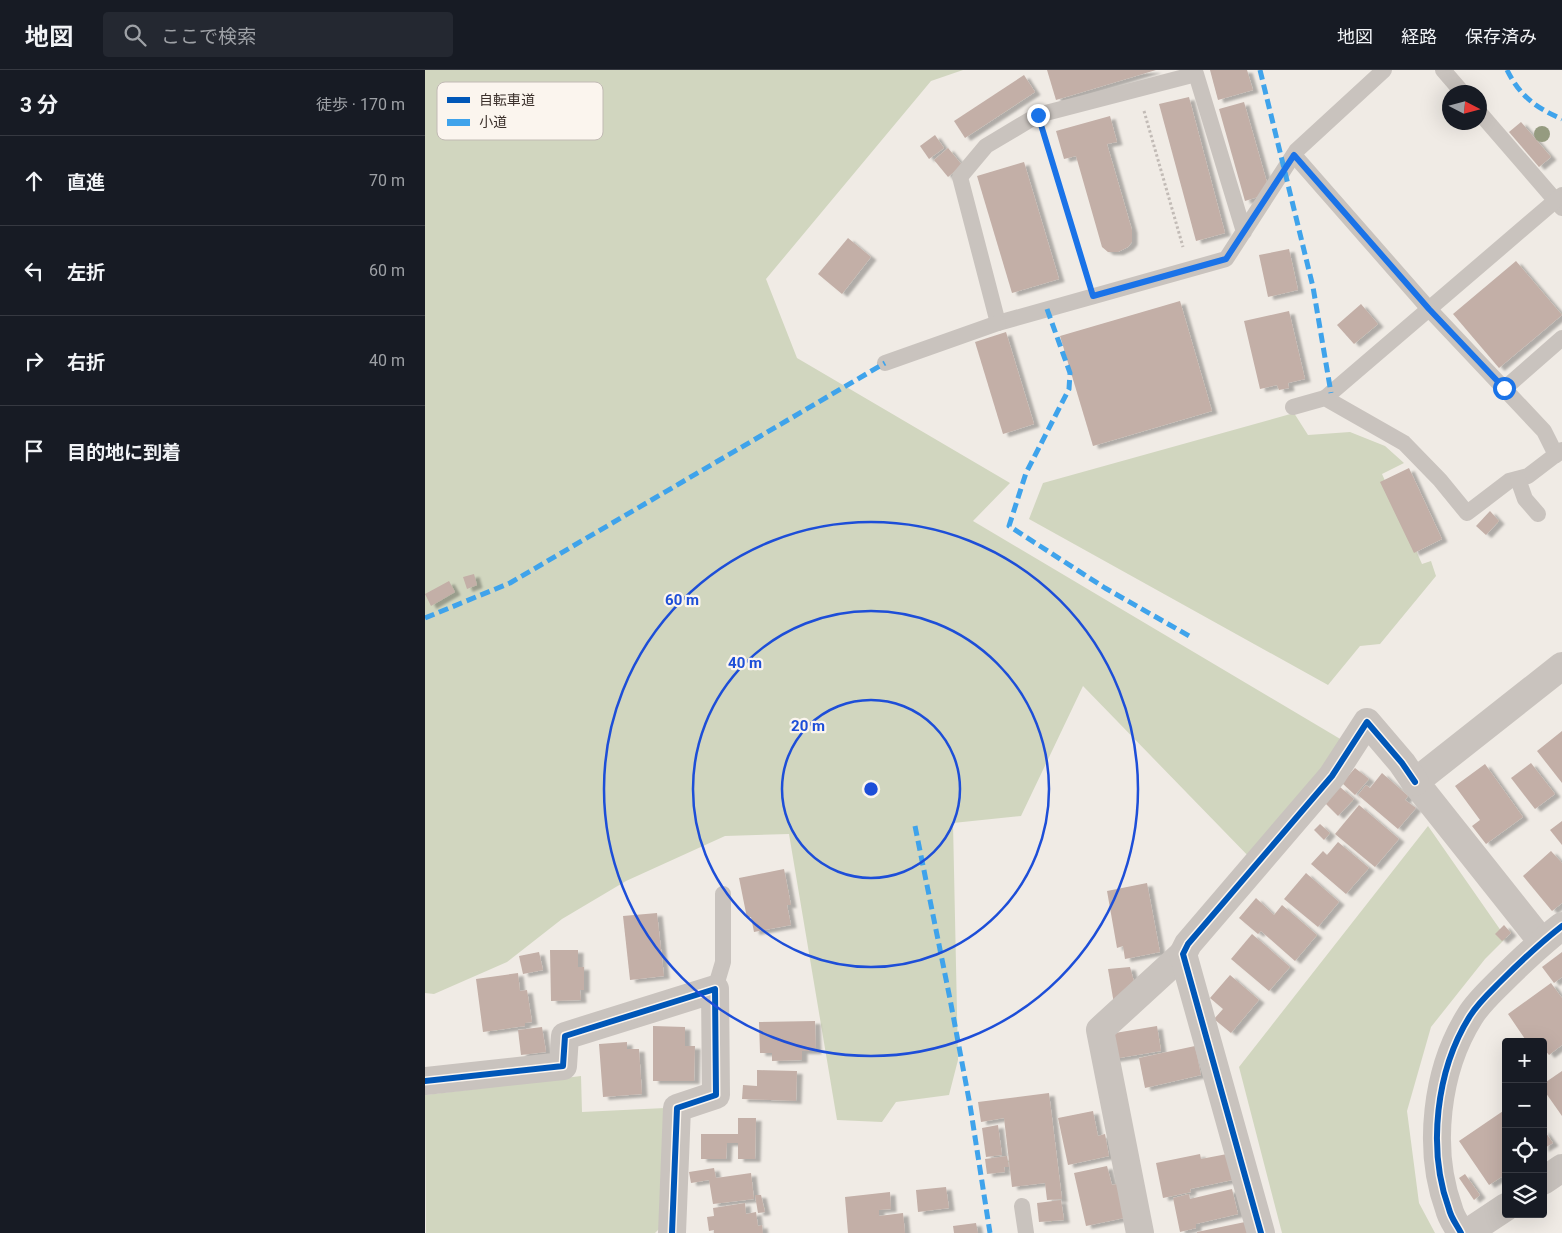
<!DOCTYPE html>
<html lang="ja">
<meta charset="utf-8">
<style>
body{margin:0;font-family:Roboto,"Noto Sans JP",sans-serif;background:#242831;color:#f1f3f6}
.controls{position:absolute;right:15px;bottom:15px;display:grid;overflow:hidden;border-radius:5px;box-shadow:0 5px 20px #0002}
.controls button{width:45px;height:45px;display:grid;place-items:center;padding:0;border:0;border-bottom:1px solid #363941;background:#171b24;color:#f1f3f6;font:25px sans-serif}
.compass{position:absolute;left:1017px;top:15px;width:45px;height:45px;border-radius:50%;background:#171b24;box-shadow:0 5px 20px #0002;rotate:96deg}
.stop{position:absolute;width:15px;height:15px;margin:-11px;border:4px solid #1a73e8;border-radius:50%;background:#fff}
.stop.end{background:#1a73e8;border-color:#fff;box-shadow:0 1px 5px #0008}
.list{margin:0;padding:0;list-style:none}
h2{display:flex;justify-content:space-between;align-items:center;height:65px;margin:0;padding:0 20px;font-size:21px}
h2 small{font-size:16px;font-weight:400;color:#9ea1a6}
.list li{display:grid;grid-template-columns:32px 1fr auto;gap:15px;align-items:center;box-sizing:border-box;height:90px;padding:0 20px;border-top:1px solid #363941}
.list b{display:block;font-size:19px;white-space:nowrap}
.list em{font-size:16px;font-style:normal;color:#9ea1a6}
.icon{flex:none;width:28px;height:28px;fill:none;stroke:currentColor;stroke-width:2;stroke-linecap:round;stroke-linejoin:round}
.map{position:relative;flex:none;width:1137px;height:1163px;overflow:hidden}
header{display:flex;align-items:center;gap:30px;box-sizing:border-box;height:70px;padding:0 25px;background:#171b24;border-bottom:1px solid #363941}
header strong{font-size:24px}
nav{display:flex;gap:28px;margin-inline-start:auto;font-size:18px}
.search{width:350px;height:45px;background:#242831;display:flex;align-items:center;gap:12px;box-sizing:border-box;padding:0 18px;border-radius:5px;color:#9ea1a6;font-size:19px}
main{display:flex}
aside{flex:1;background:#171b24}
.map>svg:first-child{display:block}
.green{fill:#d1d6bf}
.building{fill:#c3afa7;filter:url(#shadow)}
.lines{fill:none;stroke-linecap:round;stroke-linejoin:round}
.path{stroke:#c2bbb6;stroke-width:3;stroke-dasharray:2.5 2.5;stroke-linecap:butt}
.lane{stroke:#c9c3be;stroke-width:16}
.street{stroke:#c9c3be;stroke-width:28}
.quiet{stroke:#3fa3eb;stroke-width:5;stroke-dasharray:10 5;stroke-linecap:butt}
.cycleway-casing{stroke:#fbf5ee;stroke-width:9}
.cycleway{stroke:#0057b8;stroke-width:6}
.tree{fill:#959b80}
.route{stroke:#1a73e8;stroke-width:6}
.ring{fill:none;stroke:#1d4ed8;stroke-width:2.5}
.key{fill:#fbf5ee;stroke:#c1bab4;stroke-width:1}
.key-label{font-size:14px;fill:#3b302b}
.centre{fill:#1d4ed8;stroke:#fbf5ee;stroke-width:2.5}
.ring-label{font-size:15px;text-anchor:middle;font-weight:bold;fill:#1d4ed8;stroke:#fbf5ee;stroke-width:4.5;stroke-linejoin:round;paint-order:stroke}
</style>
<header>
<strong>地図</strong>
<div class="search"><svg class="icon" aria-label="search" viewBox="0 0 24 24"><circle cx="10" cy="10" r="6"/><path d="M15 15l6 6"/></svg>ここで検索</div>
<nav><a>地図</a><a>経路</a><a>保存済み</a></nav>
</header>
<main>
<aside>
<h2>3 分<small>徒歩 · 170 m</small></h2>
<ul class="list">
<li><svg class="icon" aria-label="ahead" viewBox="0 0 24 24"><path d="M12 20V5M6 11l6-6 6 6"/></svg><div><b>直進</b></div><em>70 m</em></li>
<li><svg class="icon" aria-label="left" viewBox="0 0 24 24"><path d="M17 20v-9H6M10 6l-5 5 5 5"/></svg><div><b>左折</b></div><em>60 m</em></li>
<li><svg class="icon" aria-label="right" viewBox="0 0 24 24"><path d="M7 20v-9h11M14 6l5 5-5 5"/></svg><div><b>右折</b></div><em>40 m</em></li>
<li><svg class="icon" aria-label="arrive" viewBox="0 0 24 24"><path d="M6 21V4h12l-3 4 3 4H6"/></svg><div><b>目的地に到着</b></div></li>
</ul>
</aside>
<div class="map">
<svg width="1137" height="1163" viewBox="0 0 1137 1163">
<defs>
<filter id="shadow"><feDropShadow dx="5.5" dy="3" stdDeviation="1" flood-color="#0004"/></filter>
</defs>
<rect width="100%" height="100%" fill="#f0ebe5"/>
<!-- green -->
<g class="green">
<path d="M0,0H538L506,11L341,209L372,288L585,413L548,451L922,673L831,794L658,616L596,746L528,753L533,990L524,1025L471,1032L457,1052L412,1050L364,764L300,766L201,811L137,849L82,892L9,924L0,923Z"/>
<path d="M869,343L883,365L925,362L960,376L979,393L957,404L997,494L1006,491L1011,506L955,574L935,576L903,615L604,449L618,413Z"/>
<path d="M1003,756L1081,868L1060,889L1006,957L982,1041L994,1133L1010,1163H857L814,997Z"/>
<path d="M156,1006L157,1042L240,1038L234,1159L230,1163H1L0,1025Z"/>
</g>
<!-- building -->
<g class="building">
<path d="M622,0H731L631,30Z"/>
<path d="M785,0H822L828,20L793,30Z"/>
<path d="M599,5L610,22L540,68L529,51Z"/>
<path d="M764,27L800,163L771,171L734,34Z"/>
<path d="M819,32L843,116L839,125L820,131L794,39Z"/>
<path d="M685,46L692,72L682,74L707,160V172L703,177L693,182H683L677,177L651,86L639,89L631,61Z"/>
<path d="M1096,52L1126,87L1114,97L1084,62Z"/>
<path d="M510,65L519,78L504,89L495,76Z"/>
<path d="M523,78L537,95L523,107L509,90Z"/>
<path d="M599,92L634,209L587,223L552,106Z"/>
<path d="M423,168L446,187L417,224L393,204Z"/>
<path d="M864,179L873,220L843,227L834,185Z"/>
<path d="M1091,191L1137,245L1074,298L1028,244Z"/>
<path d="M755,231L787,341L668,376L635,266Z"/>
<path d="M936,234L953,254L929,274L912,255Z"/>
<path d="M864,241L880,309L863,313L864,318L854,320L852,315L835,319L819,251Z"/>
<path d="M581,262L609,354L578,364L550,272Z"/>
<path d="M984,398L1017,469L989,483L955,412Z"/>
<path d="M1065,441L1074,451L1061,465L1051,456Z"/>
<path d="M49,504L52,515L42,519L38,507Z"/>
<path d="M24,511L30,522L6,536L0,524Z"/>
<path d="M1137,661V713L1112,681Z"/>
<path d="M1106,693L1130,724L1110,739L1086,708Z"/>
<path d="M1060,694L1098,747L1061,774L1047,756L1055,750L1030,716Z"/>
<path d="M930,698L944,709L930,725L917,713Z"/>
<path d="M957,703L983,726L980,730L991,738L973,759L933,725L941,715L945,718Z"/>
<path d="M915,717L929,729L913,746L900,733Z"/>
<path d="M934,735L974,769L950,797L910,764Z"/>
<path d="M1137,751V775L1125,760Z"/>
<path d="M895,754L905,763L899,770L889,760Z"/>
<path d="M913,772L944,798L921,824L886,794L898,781L902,785Z"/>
<path d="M1126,781L1137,793V833L1127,841L1098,806Z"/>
<path d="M359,799L366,835H362L366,855L329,862L326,847L322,848L314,808Z"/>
<path d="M881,803L914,832L893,857L859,829Z"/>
<path d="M722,813L735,882L700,889L698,876L692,878L682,821Z"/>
<path d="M831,828L849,845L857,835L892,865L870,891L836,861L833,864L814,848Z"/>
<path d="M232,843L239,906L205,910L198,846Z"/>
<path d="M1079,855L1086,863L1077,871L1070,864Z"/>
<path d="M827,864L865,897L844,921L806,889Z"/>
<path d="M125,880H153V897H159V920H155L156,930L126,931Z"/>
<path d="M114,882L118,900L98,904L94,886Z"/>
<path d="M1137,882V907L1129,913L1117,897Z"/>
<path d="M705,897L710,915L689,934L683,899Z"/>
<path d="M93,903L95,921L102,920L107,952L100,953V956L58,962L51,909Z"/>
<path d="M805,905L834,930L806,963L789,949L798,939L785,928Z"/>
<path d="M1126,913L1137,928V975L1124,985L1119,979H1118V972H1102L1083,944Z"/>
<path d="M390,951L391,981H377V990L347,991V983H335L334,952Z"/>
<path d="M228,956L260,957V976H270L269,1011H228Z"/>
<path d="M732,956L736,981L688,989L684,964Z"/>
<path d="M117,957L121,982L96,985L93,960Z"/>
<path d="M202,972V979H214L217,1024L178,1027L174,974Z"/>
<path d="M770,976L776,1005L720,1018L714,988Z"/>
<path d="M332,1000L372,1001L371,1031L317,1029L318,1015L332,1016Z"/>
<path d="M1137,1001V1046L1118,1019V1014Z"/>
<path d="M624,1023L637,1129L622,1130L620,1113L587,1117L579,1048L556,1052L553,1032Z"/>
<path d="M1081,1039V1104L1064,1115L1034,1071Z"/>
<path d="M668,1041L673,1066L680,1064L684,1086L643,1095L633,1048Z"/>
<path d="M313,1048H331L330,1089H313V1073H302L301,1089H276V1064H313Z"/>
<path d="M573,1055L577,1085L561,1087L557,1058Z"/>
<path d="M1118,1059L1128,1073L1118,1079Z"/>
<path d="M775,1084L776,1089L802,1084L807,1110L765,1119L766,1122L738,1128L731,1093Z"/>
<path d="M582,1086L584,1097H579L580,1102L562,1104L560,1089Z"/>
<path d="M682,1096L687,1115L692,1114L699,1148L661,1156L649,1103Z"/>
<path d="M289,1098L291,1108L326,1103L329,1129L288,1134L284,1110L266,1113L264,1102Z"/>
<path d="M1040,1104L1055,1125L1049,1130L1034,1108Z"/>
<path d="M521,1117L524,1138L493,1142L491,1120Z"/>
<path d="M807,1119L813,1144L771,1154V1158L755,1162L748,1128L764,1124L765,1129Z"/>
<path d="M465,1122L466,1139L454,1140V1146L478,1143L480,1163H423L420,1127Z"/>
<path d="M330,1125H336L340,1142L333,1143Z"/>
<path d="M636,1130L639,1150L614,1152L612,1133Z"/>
<path d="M320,1133L321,1144L331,1142L333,1156L337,1155L338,1163H289V1160L284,1161L282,1147L289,1146L288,1138Z"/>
<path d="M820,1152L822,1163H772V1162Z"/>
<path d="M551,1153L553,1163H529L528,1156Z"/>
</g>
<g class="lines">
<!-- path -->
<g class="path">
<path d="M719,41L758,177"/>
<path d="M620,67L661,205"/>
</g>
<!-- lane -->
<g class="lane">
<path d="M1018,0L1037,22"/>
<path d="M1054,42L1137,138"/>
<path d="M869,85L1004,239L1119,361L1131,385"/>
<path d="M819,162L771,4L613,45L561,76L535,107L573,253L801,189L871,81L959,0"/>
<path d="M460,293L573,253"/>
<path d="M1079,319L1137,268"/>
<path d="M900,328L1137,125"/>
<path d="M868,337L900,328L979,373L1015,410L1042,443L1084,411L1103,406L1137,380"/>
<path d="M1093,409L1100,429L1113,444"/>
<path d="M290,919L298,892V824"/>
<path d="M597,1136L601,1163"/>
</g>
<!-- street -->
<g class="street">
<path d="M1117,872L990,712L1137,596"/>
<path d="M0,1011L138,996L140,966L290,919L291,1025L252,1038L247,1163"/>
<path d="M1118,1111L1137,1098"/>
<path d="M715,1163L675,960L758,884"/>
<path d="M836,1163L758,884L763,874L907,706L942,652L977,693L990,712"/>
<path d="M1036,1163C1032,1155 1026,1148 1024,1139C1002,1079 1011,1000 1045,946C1053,933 1065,922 1075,912C1095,892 1115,873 1137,856"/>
<path d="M1042,1163L1081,1137"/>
</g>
<!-- quiet -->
<g class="quiet">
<path d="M835,0L888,217L906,323"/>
<path d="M1082,0C1095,26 1111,38 1137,49"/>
<path d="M622,239L645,303L644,319L601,403L584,456L680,518L766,567"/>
<path d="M0,548L85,513L460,293"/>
<path d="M490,756L525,929L545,1035L565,1163"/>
</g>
<!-- cycleway casing -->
<g class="cycleway-casing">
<g id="cycleway">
<path d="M0,1011L138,996L140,966L290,919L291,1025L252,1038L247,1163"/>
<path d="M836,1163L758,884L763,874L907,706L942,652L977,693L990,712"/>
<path d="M1036,1163C1032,1155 1026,1148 1024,1139C1002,1079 1011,1000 1045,946C1053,933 1065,922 1075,912C1095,892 1115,873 1137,856"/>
</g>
</g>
<!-- cycleway -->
<use href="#cycleway" class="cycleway"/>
</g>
<!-- trees -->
<circle class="tree" cx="1117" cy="64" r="8"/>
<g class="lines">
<!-- route -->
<path class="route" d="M613,45L668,226L801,189L869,85L1004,239L1079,318"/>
</g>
<!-- distance rings -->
<g class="ring">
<circle cx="446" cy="719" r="89"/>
<circle cx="446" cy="719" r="178"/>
<circle cx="446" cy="719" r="267"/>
</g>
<!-- legend -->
<rect x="12" y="12" width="166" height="58" rx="8" class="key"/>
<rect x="22" y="27" width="23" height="6" fill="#0057b8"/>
<rect x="22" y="49" width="23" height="7" fill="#3fa3eb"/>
<g class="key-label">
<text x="54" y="35">自転車道</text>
<text x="54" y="57">小道</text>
</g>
<circle cx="446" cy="719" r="8" class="centre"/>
<g class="ring-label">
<text x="257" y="535">60 m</text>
<text x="320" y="598">40 m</text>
<text x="383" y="661">20 m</text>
</g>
</svg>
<div class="controls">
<button>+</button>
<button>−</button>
<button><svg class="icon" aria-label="locate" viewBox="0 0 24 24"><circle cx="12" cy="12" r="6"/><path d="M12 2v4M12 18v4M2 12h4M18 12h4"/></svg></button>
<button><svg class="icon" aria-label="layers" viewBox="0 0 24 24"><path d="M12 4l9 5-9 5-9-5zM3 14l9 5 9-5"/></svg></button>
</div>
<svg class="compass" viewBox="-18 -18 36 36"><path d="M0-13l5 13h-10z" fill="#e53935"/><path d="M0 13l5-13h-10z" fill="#9ea1a6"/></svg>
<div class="stop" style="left:1079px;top:318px"></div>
<div class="stop end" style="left:613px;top:45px"></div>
</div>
</main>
